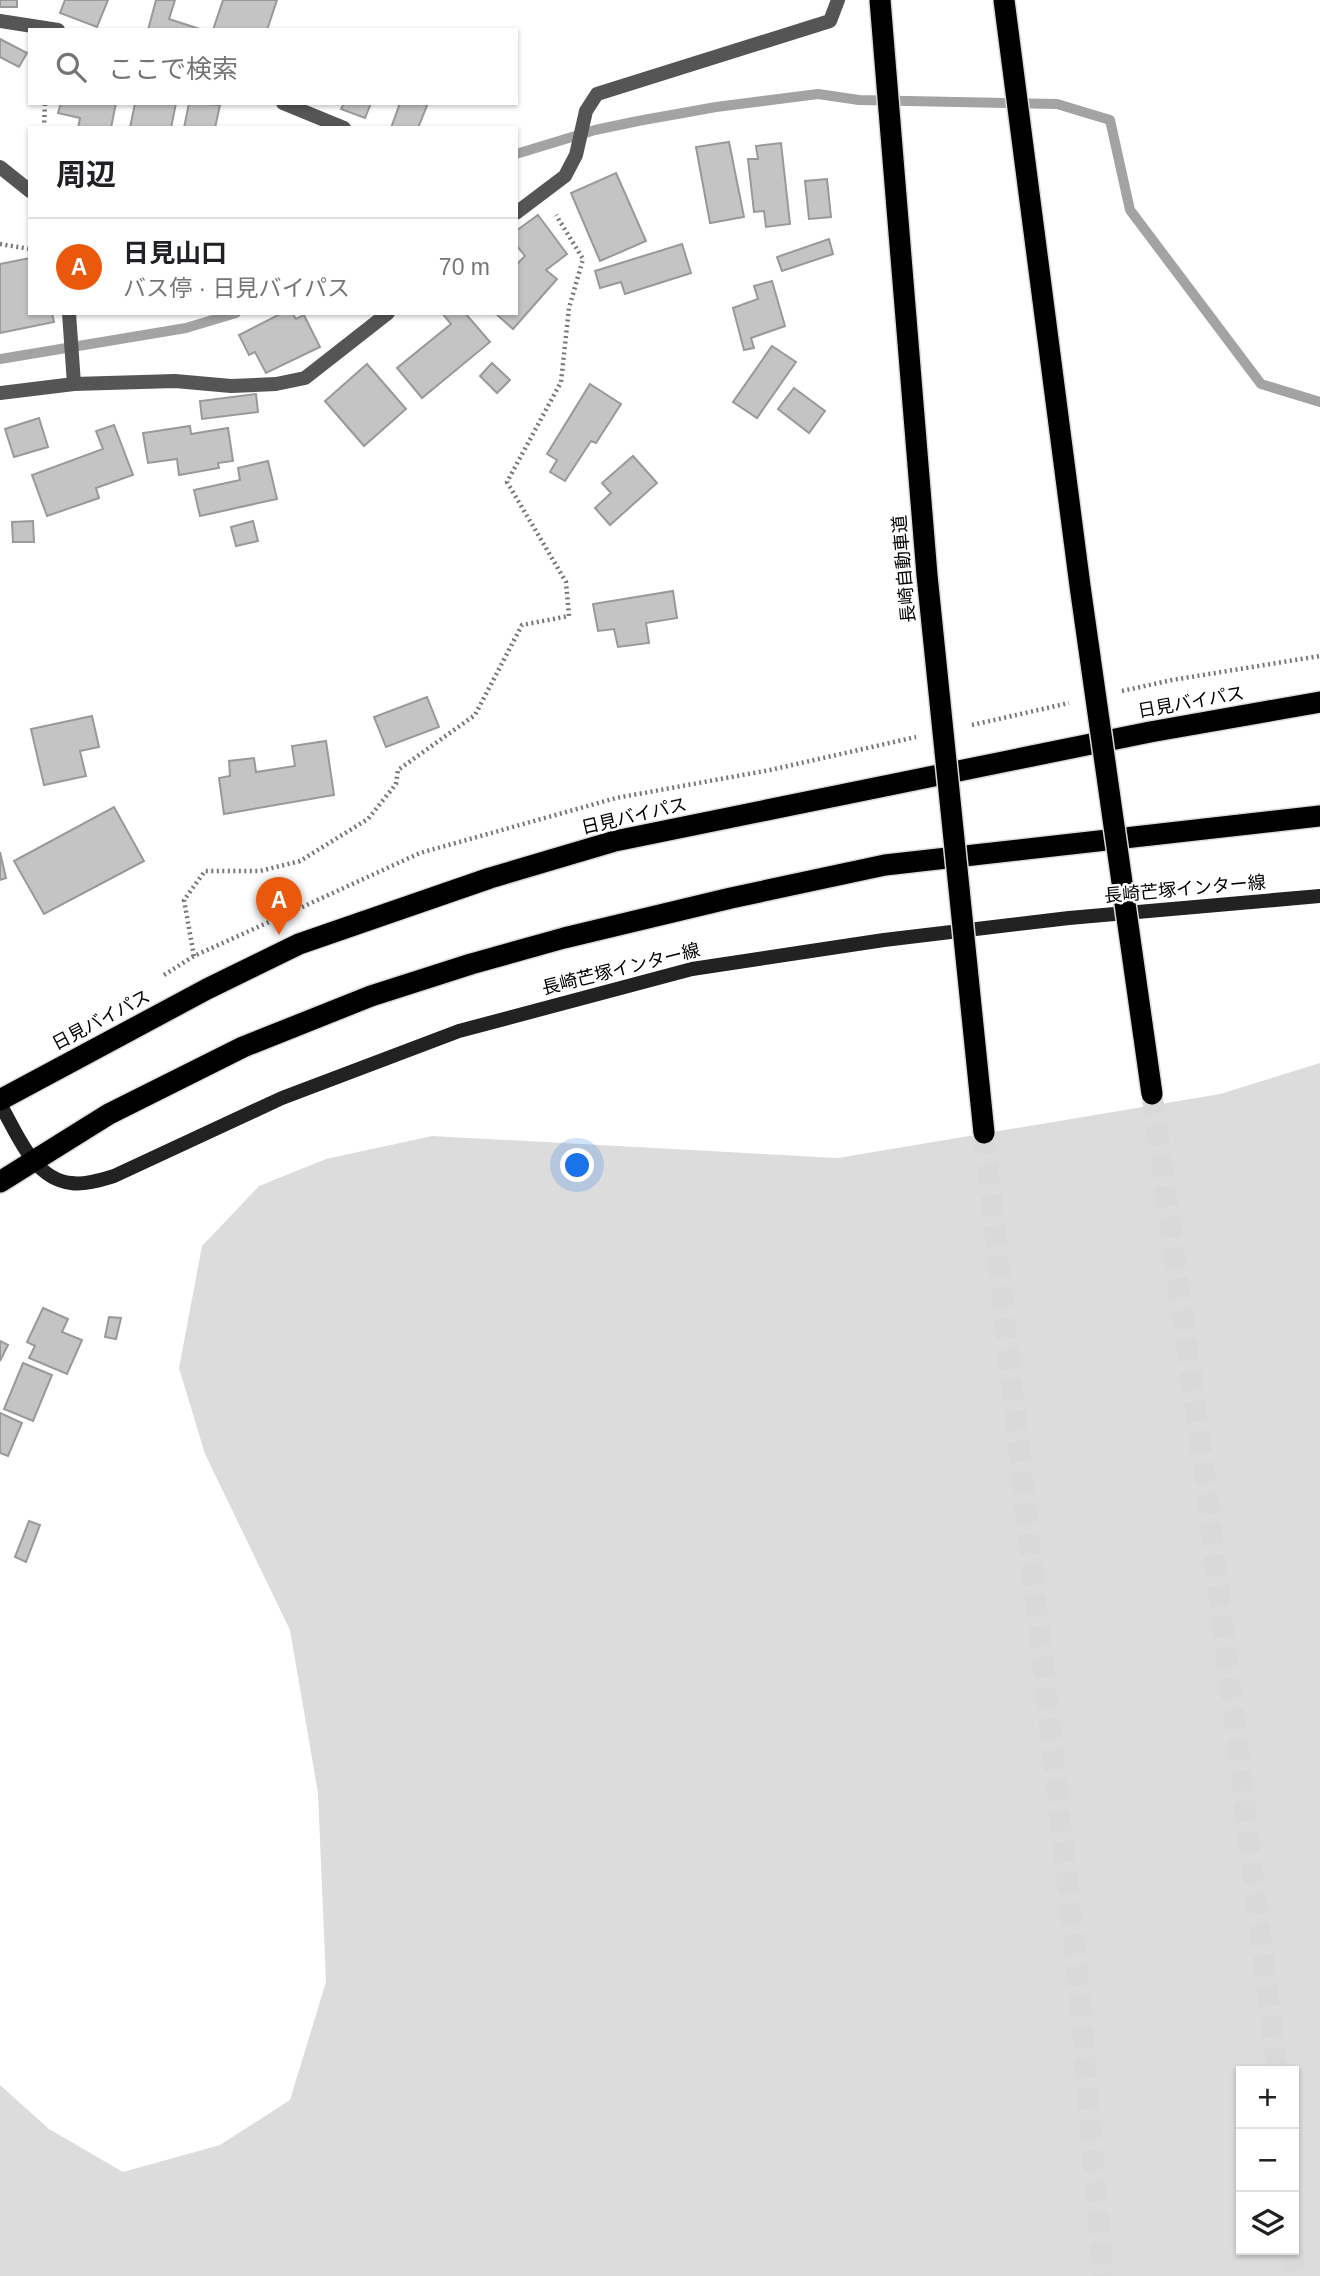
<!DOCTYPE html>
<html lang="ja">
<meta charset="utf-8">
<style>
body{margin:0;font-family:Arial,"Noto Sans JP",sans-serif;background:#f2f2f2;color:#202124}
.controls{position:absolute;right:21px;bottom:21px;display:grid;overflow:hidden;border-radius:0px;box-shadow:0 2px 5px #0004}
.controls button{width:63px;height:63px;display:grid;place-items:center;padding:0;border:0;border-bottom:2px solid #e0e0e0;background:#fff;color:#202124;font:35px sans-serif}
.you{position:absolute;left:578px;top:1166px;width:24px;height:24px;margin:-18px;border:5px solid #fff;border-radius:50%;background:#1a73e8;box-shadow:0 0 0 10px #1a73e833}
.badge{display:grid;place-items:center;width:46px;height:46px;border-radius:50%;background:#ea580c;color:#fff;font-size:23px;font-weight:700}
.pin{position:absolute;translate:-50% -58px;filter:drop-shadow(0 2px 4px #0008)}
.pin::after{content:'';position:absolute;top:37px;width:24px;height:21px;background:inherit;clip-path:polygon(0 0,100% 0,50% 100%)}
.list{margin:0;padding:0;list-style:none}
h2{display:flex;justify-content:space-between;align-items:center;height:91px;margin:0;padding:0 28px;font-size:30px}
h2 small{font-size:23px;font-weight:400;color:#757577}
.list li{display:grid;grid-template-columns:46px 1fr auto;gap:21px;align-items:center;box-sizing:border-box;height:98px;padding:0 28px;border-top:2px solid #e0e0e0}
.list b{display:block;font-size:26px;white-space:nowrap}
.list p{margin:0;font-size:23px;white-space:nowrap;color:#757577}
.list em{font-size:23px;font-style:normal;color:#757577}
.icon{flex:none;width:38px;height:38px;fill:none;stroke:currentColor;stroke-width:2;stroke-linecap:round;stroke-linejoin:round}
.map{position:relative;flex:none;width:1320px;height:2276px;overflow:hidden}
.search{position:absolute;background:#fff;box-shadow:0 2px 5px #0004;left:28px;top:28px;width:490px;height:77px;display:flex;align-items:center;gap:18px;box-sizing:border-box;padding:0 24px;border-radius:0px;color:#757577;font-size:26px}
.panel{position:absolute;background:#fff;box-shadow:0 2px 5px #0004;left:28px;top:126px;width:490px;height:189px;border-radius:0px}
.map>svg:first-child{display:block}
.green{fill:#dcdcdc;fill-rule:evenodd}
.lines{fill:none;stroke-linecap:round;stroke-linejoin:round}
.stream{stroke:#a3a3a3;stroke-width:10}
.building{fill:#c4c4c4;stroke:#999;stroke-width:2}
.highway-tunnel{stroke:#d9d9d9;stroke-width:21;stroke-dasharray:21 10;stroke-linecap:butt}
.highway-casing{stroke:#dbdbdb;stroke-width:24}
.path{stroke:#777;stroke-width:4.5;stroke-dasharray:2 3.5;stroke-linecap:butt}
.street{stroke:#555;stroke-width:14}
.secondary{stroke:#222;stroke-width:14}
.highway{stroke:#000;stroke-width:21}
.highway-bridge-casing{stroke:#dbdbdb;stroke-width:24;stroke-linecap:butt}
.highway-bridge{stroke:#000;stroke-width:21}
.labels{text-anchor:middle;stroke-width:5;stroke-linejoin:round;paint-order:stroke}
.street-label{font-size:18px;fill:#000;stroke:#fff}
</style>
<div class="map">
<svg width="1320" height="2276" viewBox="0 0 1320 2276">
<rect width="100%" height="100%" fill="#fff"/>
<!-- green -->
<path class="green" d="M1320,1063V2276H0V2085L49,2129L123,2172L220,2145L290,2100L326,1982L318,1793L290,1630L205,1454L179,1368L202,1246L259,1186L326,1159L432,1136L838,1158L1220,1094ZM1241,2071H1294V2250H1241Z"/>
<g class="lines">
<!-- stream -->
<g class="stream">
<path d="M516,154L595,130L638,121L716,107L818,94L859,100L1057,104L1110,120L1130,210L1261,384L1320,402"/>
<path d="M0,359L186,328L236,313"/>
</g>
</g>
<!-- building -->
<g class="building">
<rect x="0" y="0" width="17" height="7"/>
<path d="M65,0H108L97,27L60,13Z"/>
<path d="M156,0H175L169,19L203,30H148Z"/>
<path d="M223,0H277L267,30H213Z"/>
<path d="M0,39L27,53L19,67L0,57Z"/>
<path d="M61,103H116L111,128H78L80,118L58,113Z"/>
<path d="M135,103H176L171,128H130Z"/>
<path d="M189,103L220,105L215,128H184Z"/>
<path d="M344,103H371L365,118L341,109Z"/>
<path d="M400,103H428L418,128H391Z"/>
<path d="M729,142L744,217L710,223L696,147Z"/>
<path d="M781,143L790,224L766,227L764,211L754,212L748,159H758L756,146Z"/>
<path d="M616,173L646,241L600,261L571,193Z"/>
<path d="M827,179L831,217L809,219L805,181Z"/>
<path d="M538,215L567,254L546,270L557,279L513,329L495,313H516V265L525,256L516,245V231Z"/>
<path d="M829,239L833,254L782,271L777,257Z"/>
<path d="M682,244L691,273L625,294L621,282L600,288L595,271Z"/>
<path d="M30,258V313H52L54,322L0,333V264Z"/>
<path d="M772,281L785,326L751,338L754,348L744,350L733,308L758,299L754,286Z"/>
<path d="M282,313H292L296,319L304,315L320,347L266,373L255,352L249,355L239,335Z"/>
<path d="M442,313H465L490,342L422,398L397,368L451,324Z"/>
<path d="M772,346L796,362L757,418L733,402Z"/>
<path d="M492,363L510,380L497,393L480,376Z"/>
<path d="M367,364L406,409L364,446L325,401Z"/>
<path d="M590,384L621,404L596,443L591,441L565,481L550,472L557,460L547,454Z"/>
<path d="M794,388L825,411L809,433L778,409Z"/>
<path d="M256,394L258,412L202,419L200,401Z"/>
<path d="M39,418L48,447L14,457L5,429Z"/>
<path d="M114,425L133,475L96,488L99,498L47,516L32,475L103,449L96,431Z"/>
<path d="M190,426L191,434L228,428L233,461L218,463L219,468L179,475L177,459L148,463L143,433Z"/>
<path d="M633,456L657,483L610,525L595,508L611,493L602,483Z"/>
<path d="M268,461L277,499L200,516L194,490L240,480L238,468Z"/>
<path d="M33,521L34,542H13L12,522Z"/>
<path d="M253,521L258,541L236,546L231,527Z"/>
<path d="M673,591L677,618L646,623L649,643L618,647L614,629L598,631L593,604Z"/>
<path d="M427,697L439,727L386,747L374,717Z"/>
<path d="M92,716L99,747L80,751L86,776L44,785L31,729Z"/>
<path d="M326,741L334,795L224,814L219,778L230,776L229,761L254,758L256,772L295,766L292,746Z"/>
<path d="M114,807L144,861L44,914L14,861Z"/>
<path d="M0,852L6,878L0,880Z"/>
<path d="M43,1308L68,1319L62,1332L82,1340L67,1374L29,1358L35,1346L27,1342Z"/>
<path d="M109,1317L121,1318L116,1339L105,1337Z"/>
<path d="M0,1341L8,1345L0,1361Z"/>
<path d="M23,1363L52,1375L33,1421L4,1409Z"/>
<path d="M0,1413L22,1423L8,1456L0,1453Z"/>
<path d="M29,1521L40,1525L26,1562L15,1557Z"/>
</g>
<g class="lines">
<!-- highway-tunnel -->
<g class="highway-tunnel">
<path d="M1152,1094L1205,1478L1277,2071"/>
<path d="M984,1133L1079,1988L1103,2276"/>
<path d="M1293,2250L1295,2276"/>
</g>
<!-- highway casing -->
<g class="highway-casing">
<g id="highway">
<path d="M0,1100L207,989L299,944L490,878L615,841L1150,732L1320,702"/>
<path d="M0,1182L109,1114L243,1047L371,996L471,964L564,938L731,898L885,865L1320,816"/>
</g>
</g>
<!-- path -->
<g class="path">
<path d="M44,128L45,103"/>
<path d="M0,244L30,249"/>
<path d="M1122,691L1172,680L1320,656"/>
<path d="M972,725L1069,703"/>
<path d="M287,914L420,853L616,798L770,770L916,737"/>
<path d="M194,956L184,900L205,871H260L300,861L368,819L396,784L398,770L475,715L522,625L569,616L566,582L507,482L561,382L569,308L583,259L556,215"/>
<path d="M164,975L194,956L269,922"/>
</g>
<!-- street -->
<g class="street">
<path d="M0,21L58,30"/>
<path d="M283,103L344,128"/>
<path d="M0,167L30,191"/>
<path d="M516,213L565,176L576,155L586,111L597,94L830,21L838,0"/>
<path d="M69,313L74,384"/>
<path d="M0,393L74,384L175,381L231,386L276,384L305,378L388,313"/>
</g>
<!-- secondary -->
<path class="secondary" d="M0,1104C17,1133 33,1179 71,1183C85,1185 100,1180 114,1176L282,1098L459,1031L692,969L884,940L1069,918L1320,896"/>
<!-- highway -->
<use href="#highway" class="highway"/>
<!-- highway-bridge casing -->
<g class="highway-bridge-casing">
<g id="highway-bridge">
<path d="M880,0L927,575L984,1133"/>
<path d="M1004,0L1080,586L1152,1094"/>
</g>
</g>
<!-- highway-bridge -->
<use href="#highway-bridge" class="highway-bridge"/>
</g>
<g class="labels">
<!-- street labels -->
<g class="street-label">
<text transform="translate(904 569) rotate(-95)" y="6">長崎自動車道</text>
<text transform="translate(1191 702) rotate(-10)" y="6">日見バイパス</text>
<text transform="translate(634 816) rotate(-13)" y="6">日見バイパス</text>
<text transform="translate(1185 889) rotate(-5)" y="6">長崎芒塚インター線</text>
<text transform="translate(621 969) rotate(-14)" y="6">長崎芒塚インター線</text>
<text transform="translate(101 1020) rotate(-28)" y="6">日見バイパス</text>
</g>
</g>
</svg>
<div class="controls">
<button>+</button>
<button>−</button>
<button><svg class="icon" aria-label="layers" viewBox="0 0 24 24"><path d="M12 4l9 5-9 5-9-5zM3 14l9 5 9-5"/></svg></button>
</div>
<div class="you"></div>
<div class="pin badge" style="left:279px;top:935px">A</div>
<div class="search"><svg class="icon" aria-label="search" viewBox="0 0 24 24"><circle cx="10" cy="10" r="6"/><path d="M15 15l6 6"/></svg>ここで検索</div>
<section class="panel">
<h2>周辺<small></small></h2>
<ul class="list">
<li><span class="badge">A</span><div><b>日見山口</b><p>バス停 · 日見バイパス</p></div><em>70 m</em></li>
</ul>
</section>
</div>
